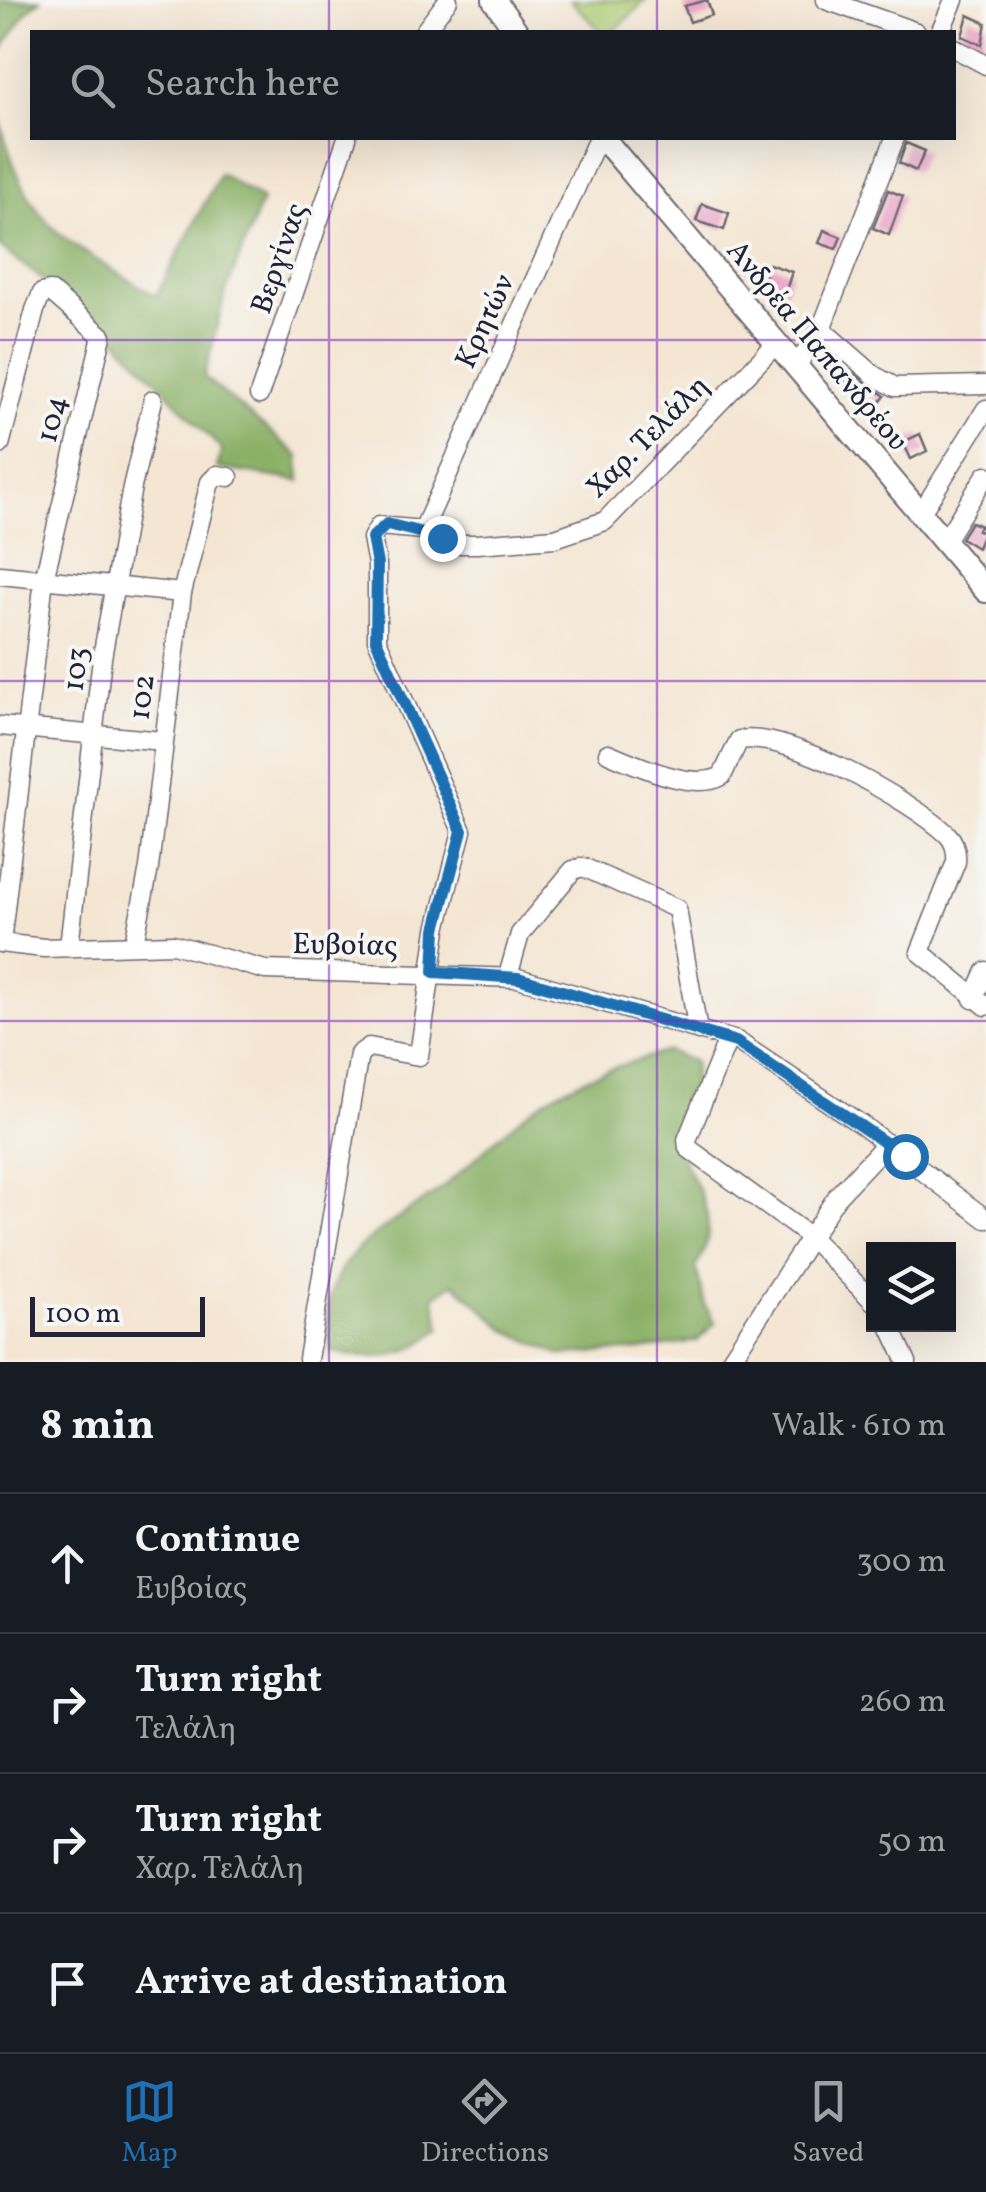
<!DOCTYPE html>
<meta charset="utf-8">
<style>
body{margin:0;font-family:Vollkorn,serif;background:#242831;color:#f1f3f6}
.controls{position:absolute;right:30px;bottom:30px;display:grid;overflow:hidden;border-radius:0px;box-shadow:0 10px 40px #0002}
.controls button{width:90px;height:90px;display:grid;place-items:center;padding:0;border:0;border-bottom:2px solid #363941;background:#171b24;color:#f1f3f6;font:50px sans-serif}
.scale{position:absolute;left:30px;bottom:25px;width:175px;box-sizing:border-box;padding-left:10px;border:5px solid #22223b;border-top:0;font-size:28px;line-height:35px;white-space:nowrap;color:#22223b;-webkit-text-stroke:8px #f6f6f2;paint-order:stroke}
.stop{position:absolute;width:30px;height:30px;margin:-22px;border:8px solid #1f6fb2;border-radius:50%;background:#fff}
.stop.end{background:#1f6fb2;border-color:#fff;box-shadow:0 2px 10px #0008}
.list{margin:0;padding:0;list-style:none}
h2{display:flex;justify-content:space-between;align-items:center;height:130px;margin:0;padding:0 40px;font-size:42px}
h2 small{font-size:32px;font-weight:400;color:#9ea1a6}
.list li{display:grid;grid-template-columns:65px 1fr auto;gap:30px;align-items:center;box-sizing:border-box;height:140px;padding:0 40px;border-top:2px solid #363941}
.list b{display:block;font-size:38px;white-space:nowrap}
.list p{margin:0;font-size:32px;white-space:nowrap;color:#9ea1a6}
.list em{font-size:32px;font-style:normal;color:#9ea1a6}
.icon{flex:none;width:55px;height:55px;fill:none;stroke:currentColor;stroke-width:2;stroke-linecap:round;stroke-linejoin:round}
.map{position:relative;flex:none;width:986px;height:1362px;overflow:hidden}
.search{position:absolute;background:#171b24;box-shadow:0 10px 40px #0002;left:30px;right:30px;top:30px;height:110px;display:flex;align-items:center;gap:25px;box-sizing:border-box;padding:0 35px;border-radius:0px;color:#9ea1a6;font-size:38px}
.sheet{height:690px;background:#171b24}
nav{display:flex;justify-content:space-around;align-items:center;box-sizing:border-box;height:140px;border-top:2px solid #363941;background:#171b24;font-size:28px;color:#9ea1a6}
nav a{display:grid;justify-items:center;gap:5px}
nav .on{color:#1f6fb2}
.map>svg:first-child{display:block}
.green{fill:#adcd75;stroke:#687858;stroke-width:2.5}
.forest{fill:#8ab066;stroke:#566950;stroke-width:2.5}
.building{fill:#eba9c9}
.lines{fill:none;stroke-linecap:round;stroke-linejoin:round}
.minor-casing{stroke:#6c6770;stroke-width:21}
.major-casing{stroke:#6c6770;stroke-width:26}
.minor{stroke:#fff;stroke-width:18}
.major{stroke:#fff;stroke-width:22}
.route{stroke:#1f6fb2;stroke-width:12}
.grid{fill:none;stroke:#7b2cbf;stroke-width:2.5;stroke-opacity:0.55}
.labels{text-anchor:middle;stroke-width:8;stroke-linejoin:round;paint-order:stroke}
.street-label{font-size:30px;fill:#22223b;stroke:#f6f6f2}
</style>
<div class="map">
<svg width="986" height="1362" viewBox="0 0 986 1362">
<rect width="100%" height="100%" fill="#f6f6f2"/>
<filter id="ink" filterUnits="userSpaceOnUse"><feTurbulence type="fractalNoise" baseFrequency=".01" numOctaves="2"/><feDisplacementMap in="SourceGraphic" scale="20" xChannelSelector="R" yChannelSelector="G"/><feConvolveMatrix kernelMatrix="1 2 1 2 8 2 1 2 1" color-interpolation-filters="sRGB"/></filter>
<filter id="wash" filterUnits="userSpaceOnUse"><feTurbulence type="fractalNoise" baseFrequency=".0048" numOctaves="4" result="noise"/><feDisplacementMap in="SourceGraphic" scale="40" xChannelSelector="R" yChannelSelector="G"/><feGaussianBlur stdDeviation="2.25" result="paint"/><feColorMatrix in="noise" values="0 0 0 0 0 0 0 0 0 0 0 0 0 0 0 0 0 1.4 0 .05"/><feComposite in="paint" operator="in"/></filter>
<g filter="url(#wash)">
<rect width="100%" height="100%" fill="#f4e6d3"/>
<!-- green -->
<path class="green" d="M570,0H646L613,32H602Z"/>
<!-- forest -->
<g class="forest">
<path d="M0,0H41L27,11L0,53Z"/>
<path d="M0,121C30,233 64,239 156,296L220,174L262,200L225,294L204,377L299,456L300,481L217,468L222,450L109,331L0,247Z"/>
<path d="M668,1051L694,1062V1094L673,1139C693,1185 726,1219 696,1267L705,1305L715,1323L697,1341L641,1350L561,1355L506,1330L454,1283L434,1297L441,1328C406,1359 377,1362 331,1351C325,1325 325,1303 337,1277C355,1239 410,1213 442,1188C480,1157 510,1121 553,1095C588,1074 630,1062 668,1051Z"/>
</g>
<g id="blocks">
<!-- building -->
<g class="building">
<path d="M707,0L712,15L690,22L684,6Z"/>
<path d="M968,15L986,23L982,45L962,36Z"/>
<path d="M906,143L925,151L916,171L899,163Z"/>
<path d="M888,190L903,196L889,235L873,228Z"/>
<path d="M702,204L729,213L724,230L696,221Z"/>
<path d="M824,230L841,237L836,249L819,243Z"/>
<path d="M769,264L792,272L785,293L762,286Z"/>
<path d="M853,373L885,396L875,409L844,382Z"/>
<path d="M920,434L927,451L911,459L903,442Z"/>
<path d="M971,522L981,526L977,530L983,533L977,548L961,538Z"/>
</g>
</g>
</g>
<g filter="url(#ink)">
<use href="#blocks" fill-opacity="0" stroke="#6c6770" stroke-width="2.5"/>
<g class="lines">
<!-- minor casing -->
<g class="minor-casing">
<g id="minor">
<path d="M826,0L916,32"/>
<path d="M424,32L448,0"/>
<path d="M940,32L954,0"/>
<path d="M954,48L986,65"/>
<path d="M821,329L875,376L895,387L986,385"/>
<path d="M797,365L821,329L895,138"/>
<path d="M259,395L347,138"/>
<path d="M0,445L35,310L42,293L50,291L102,336L44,579L1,943"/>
<path d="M921,513L986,409"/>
<path d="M423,530L598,138"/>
<path d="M944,542L986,475"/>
<path d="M0,575L182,593"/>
<path d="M0,726L163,741"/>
<path d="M608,753C637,765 693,792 722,776L739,740C788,731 910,800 947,834C955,842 957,851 956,862L920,952L986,1006"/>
<path d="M0,943L44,948L173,944L265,970L518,978L737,1041L862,1125L986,1219"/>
<path d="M134,943L149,868L182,593L210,482L217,475L229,477"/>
<path d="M69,947L102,658L132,487L153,400"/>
<path d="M508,976L520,934L573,870L583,867L677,909L698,1031"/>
<path d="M973,999L986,971"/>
<path d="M728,1039L687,1140L688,1148L809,1236L874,1302"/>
<path d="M889,1324L907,1362"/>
<path d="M308,1359L359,1054L369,1047L419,1056L437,929L462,831L377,640V564L372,538L379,526L423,530L458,544H477L555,538L605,521L776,344"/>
<path d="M729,1362L838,1195L887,1143"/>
</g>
</g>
<!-- major casing -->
<g class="major-casing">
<g id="major">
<path d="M494,0L517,32"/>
<path d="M603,138L986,591"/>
</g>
</g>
<!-- minor -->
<use href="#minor" class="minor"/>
<!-- major -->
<use href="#major" class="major"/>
</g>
</g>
<g class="lines" filter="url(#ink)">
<!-- route -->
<path class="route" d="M442,538L387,524L372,538L377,564L376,640L462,831L436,929L434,972L518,978L736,1042L905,1156"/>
</g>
<!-- grid -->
<path class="grid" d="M329,0V32M657,0V32M329,138V1362M657,138V1362M0,340H986M0,681H986M0,1021H986"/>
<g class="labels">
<!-- street labels -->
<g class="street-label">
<text transform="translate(278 258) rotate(-71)" y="10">Βεργίνας</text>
<text transform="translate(484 321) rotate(-65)" y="10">Κρητών</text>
<text transform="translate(818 345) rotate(50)" y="10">Ανδρέα Παπανδρέου</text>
<text transform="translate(51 419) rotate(-76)" y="10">104</text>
<text transform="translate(647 436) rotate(-45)" y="10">Χαρ. Τελάλη</text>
<text transform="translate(75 669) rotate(-83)" y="10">103</text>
<text transform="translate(141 697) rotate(-83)" y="10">102</text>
<text transform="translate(345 944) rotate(1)" y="10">Ευβοίας</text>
</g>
</g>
</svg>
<div class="controls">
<button><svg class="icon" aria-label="layers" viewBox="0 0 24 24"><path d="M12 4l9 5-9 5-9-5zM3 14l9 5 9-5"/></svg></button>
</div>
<div class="scale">100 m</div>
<div class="stop" style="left:905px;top:1156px"></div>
<div class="stop end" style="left:442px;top:538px"></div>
<div class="search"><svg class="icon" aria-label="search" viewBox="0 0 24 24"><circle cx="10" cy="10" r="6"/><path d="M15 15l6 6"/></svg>Search here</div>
</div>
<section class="sheet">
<h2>8 min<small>Walk · 610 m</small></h2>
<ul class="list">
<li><svg class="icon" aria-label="ahead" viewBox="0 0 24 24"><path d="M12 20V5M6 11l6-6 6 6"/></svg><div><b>Continue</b><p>Ευβοίας</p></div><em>300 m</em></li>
<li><svg class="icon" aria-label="right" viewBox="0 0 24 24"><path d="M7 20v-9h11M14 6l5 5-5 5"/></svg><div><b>Turn right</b><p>Τελάλη</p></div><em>260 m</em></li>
<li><svg class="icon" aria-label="right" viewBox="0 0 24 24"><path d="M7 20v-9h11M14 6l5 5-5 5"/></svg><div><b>Turn right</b><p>Χαρ. Τελάλη</p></div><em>50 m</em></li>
<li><svg class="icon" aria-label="arrive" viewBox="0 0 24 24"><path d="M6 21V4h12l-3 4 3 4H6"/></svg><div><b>Arrive at destination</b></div></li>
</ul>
</section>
<nav>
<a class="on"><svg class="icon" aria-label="map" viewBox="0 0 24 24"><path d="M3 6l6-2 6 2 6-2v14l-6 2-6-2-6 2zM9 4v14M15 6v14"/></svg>Map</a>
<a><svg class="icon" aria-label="directions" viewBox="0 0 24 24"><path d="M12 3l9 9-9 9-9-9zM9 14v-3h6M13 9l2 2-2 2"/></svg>Directions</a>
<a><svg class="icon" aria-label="saved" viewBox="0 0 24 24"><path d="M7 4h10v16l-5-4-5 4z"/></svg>Saved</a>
</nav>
